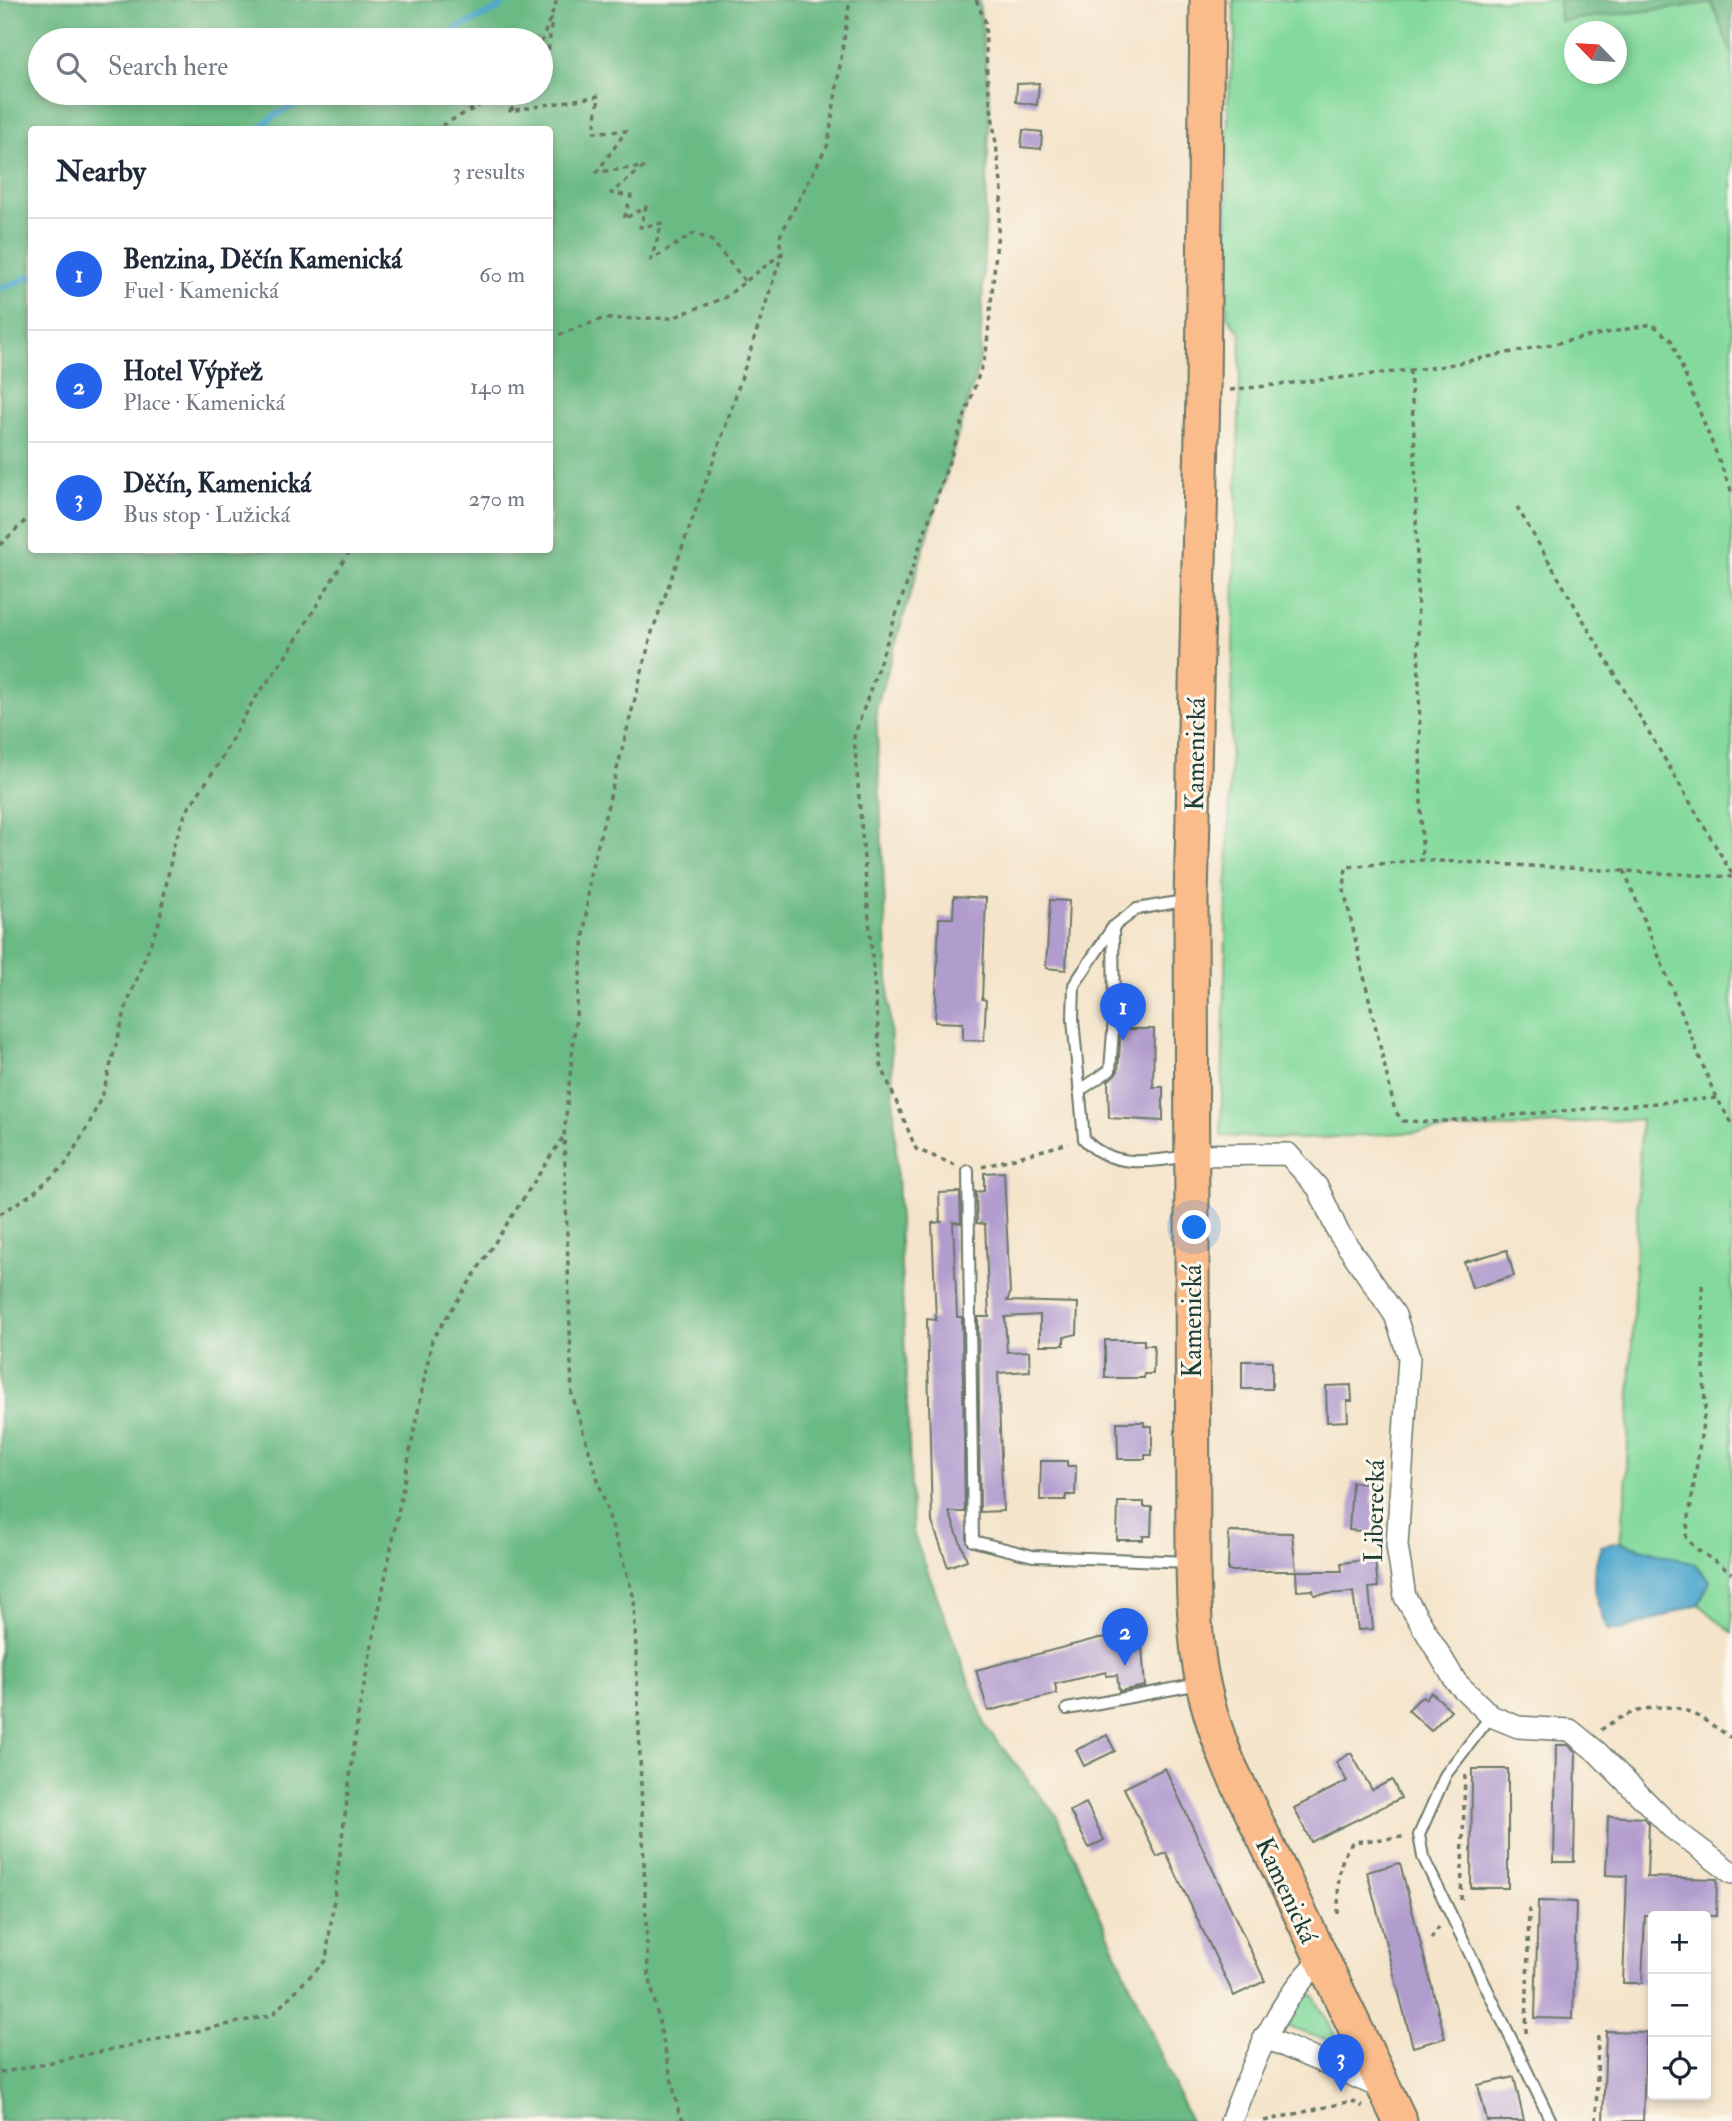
<!DOCTYPE html>
<meta charset="utf-8">
<style>
body{margin:0;font-family:"IM FELL Double Pica",serif;background:#f6f6f7;color:#1f2937}
.controls{position:absolute;right:21px;bottom:21px;display:grid;overflow:hidden;border-radius:7px;box-shadow:0 4px 10px #0003}
.controls button{width:63px;height:63px;display:grid;place-items:center;padding:0;border:0;border-bottom:2px solid #e0e1e3;background:#fff;color:#1f2937;font:35px sans-serif}
.compass{position:absolute;left:1564px;top:21px;width:63px;height:63px;border-radius:50%;background:#fff;box-shadow:0 4px 10px #0003;rotate:295deg}
.you{position:absolute;left:1195px;top:1228px;width:24px;height:24px;margin:-18px;border:5px solid #fff;border-radius:50%;background:#1a73e8;box-shadow:0 0 0 10px #1a73e833}
.badge{display:grid;place-items:center;width:46px;height:46px;border-radius:50%;background:#2563eb;color:#fff;font-size:23px;font-weight:700}
.pin{position:absolute;translate:-50% -58px;filter:drop-shadow(0 2px 4px #0008)}
.pin::after{content:'';position:absolute;top:37px;width:24px;height:21px;background:inherit;clip-path:polygon(0 0,100% 0,50% 100%)}
.list{margin:0;padding:0;list-style:none}
h2{display:flex;justify-content:space-between;align-items:center;height:91px;margin:0;padding:0 28px;font-size:30px}
h2 small{font-size:23px;font-weight:400;color:#747a83}
.list li{display:grid;grid-template-columns:46px 1fr auto;gap:21px;align-items:center;box-sizing:border-box;height:112px;padding:0 28px;border-top:2px solid #e0e1e3}
.list b{display:block;font-size:26px;white-space:nowrap}
.list p{margin:0;font-size:23px;white-space:nowrap;color:#747a83}
.list em{font-size:23px;font-style:normal;color:#747a83}
.icon{flex:none;width:38px;height:38px;fill:none;stroke:currentColor;stroke-width:2;stroke-linecap:round;stroke-linejoin:round}
.map{position:relative;flex:none;width:1732px;height:2121px;overflow:hidden}
.search{position:absolute;background:#fff;box-shadow:0 4px 10px #0003;left:28px;top:28px;width:525px;height:77px;display:flex;align-items:center;gap:18px;box-sizing:border-box;padding:0 24px;border-radius:38px;color:#747a83;font-size:26px}
.panel{position:absolute;background:#fff;box-shadow:0 4px 10px #0003;left:28px;top:126px;width:525px;height:427px;border-radius:7px}
.map>svg:first-child{display:block}
.green{fill:#84da9d;stroke:#528c68;stroke-width:2;fill-rule:evenodd}
.forest{fill:#6bba84;stroke:#457c5c;stroke-width:2;fill-rule:evenodd}
.water{fill:#50a8cd;stroke:#387280;stroke-width:2}
.lines{fill:none;stroke-linecap:round;stroke-linejoin:round}
.stream{stroke:#50a8cd;stroke-width:6}
.building{fill:#b19cce}
.lane-casing{stroke:#6a7768;stroke-width:14}
.street-casing{stroke:#6a7768;stroke-width:24}
.primary-casing{stroke:#6a7768;stroke-width:37}
.path{stroke:#6a7768;stroke-width:3.5;stroke-dasharray:5 5;stroke-linecap:butt}
.lane{stroke:#fff;stroke-width:10}
.street{stroke:#fff;stroke-width:21}
.primary{stroke:#fabc8b;stroke-width:33}
.labels{text-anchor:middle;stroke-width:6;stroke-linejoin:round;paint-order:stroke}
.street-label{font-size:26px;fill:#1f3d34;stroke:#fbf7ec}
</style>
<div class="map">
<svg width="1732" height="2121" viewBox="0 0 1732 2121">
<rect width="100%" height="100%" fill="#fbf7ec"/>
<filter id="ink" filterUnits="userSpaceOnUse"><feTurbulence type="fractalNoise" baseFrequency=".0143" numOctaves="2"/><feDisplacementMap in="SourceGraphic" scale="14" xChannelSelector="R" yChannelSelector="G"/><feConvolveMatrix kernelMatrix="1 2 1 2 8 2 1 2 1" color-interpolation-filters="sRGB"/></filter>
<filter id="wash" filterUnits="userSpaceOnUse"><feTurbulence type="fractalNoise" baseFrequency=".00686" numOctaves="4" result="noise"/><feDisplacementMap in="SourceGraphic" scale="28" xChannelSelector="R" yChannelSelector="G"/><feGaussianBlur stdDeviation="1.57" result="paint"/><feColorMatrix in="noise" values="0 0 0 0 0 0 0 0 0 0 0 0 0 0 0 0 0 1.4 0 .05"/><feComposite in="paint" operator="in"/></filter>
<g filter="url(#wash)">
<rect width="100%" height="100%" fill="#f4e4ca"/>
<!-- green -->
<g class="green">
<path d="M1233,0H1559L1560,21L1712,3L1732,55V1633L1699,1604L1710,1581L1694,1564L1620,1542L1626,1491L1641,1119L1301,1139L1221,1136L1241,333L1227,317L1228,97L1236,32ZM1574,32H1616V74H1574Z"/>
<path d="M1313,1995L1341,2046L1289,2027L1284,2015L1300,1998Z"/>
</g>
<!-- forest -->
<g class="forest">
<path d="M0,0H979L990,104L980,361L876,709L913,1532L986,1727L1057,1817L1190,2121H0ZM40,40H541V93H40ZM32,130H550V550H32Z"/>
<path d="M1559,0H1732V55L1712,3L1560,21Z"/>
</g>
<!-- water -->
<path class="water" d="M1620,1542L1694,1564L1710,1581L1699,1604L1623,1630H1608C1594,1598 1588,1580 1601,1546Z"/>
<g class="lines">
<!-- stream -->
<g class="stream">
<path d="M433,40L498,9L507,0"/>
<path d="M257,130L277,114L322,93"/>
<path d="M0,289L32,276"/>
</g>
</g>
<g id="blocks">
<!-- building -->
<g class="building">
<path d="M1039,83L1037,105L1016,102L1017,84Z"/>
<path d="M1023,130L1042,132L1041,149L1021,147Z"/>
<path d="M954,896L986,898L982,999L986,1000L984,1041L963,1040V1023L935,1022L939,918H953Z"/>
<path d="M1050,900L1069,901L1066,970L1046,968Z"/>
<path d="M1121,1029H1154L1153,1087H1163V1121L1109,1118L1108,1081L1118,1071Z"/>
<path d="M1004,1172L1010,1294L1007,1301L1078,1303L1077,1334L1064,1337V1345H1040V1315L1005,1317L1007,1352L1029,1351L1030,1371L998,1373L1003,1511L980,1512L978,1317H989L985,1224L977,1223L976,1192L984,1191V1173Z"/>
<path d="M960,1192L961,1223L953,1222L957,1317H962L965,1512H949L967,1560L948,1567L932,1522L927,1319L936,1320L932,1223L943,1222H940L939,1193Z"/>
<path d="M1507,1250L1514,1276L1472,1288L1464,1262Z"/>
<path d="M1105,1340H1144V1345H1154L1153,1374H1144V1378H1105Z"/>
<rect x="1242" y="1361" width="30" height="28"/>
<path d="M1351,1385L1352,1401H1347L1348,1421L1327,1422L1326,1386Z"/>
<path d="M1117,1422H1144V1426H1152V1455H1145V1459H1118Z"/>
<path d="M1041,1461H1067V1466H1076L1075,1495H1066V1500H1040Z"/>
<path d="M1352,1482L1373,1483L1372,1502H1376L1374,1532L1349,1530Z"/>
<path d="M1118,1502H1144V1507H1152L1151,1536H1143V1540H1117Z"/>
<path d="M1229,1532L1292,1533L1296,1571H1228Z"/>
<path d="M1375,1559L1378,1587L1369,1588L1373,1629L1358,1630L1353,1592L1314,1595L1313,1590L1297,1591L1296,1571H1342L1341,1563Z"/>
<path d="M1141,1634L1145,1686L1119,1691L1117,1675L1106,1676V1672L1055,1684L1057,1694L988,1711L976,1670L1099,1638Z"/>
<path d="M1431,1692L1451,1710L1431,1731L1408,1710L1422,1696L1425,1699Z"/>
<path d="M1107,1735L1115,1751L1084,1766L1076,1750Z"/>
<path d="M1556,1745H1568L1576,1752L1574,1862H1554Z"/>
<path d="M1351,1753L1372,1790L1392,1780L1401,1798L1311,1842L1294,1808L1347,1781L1336,1762Z"/>
<path d="M1165,1768L1265,1981L1234,1996L1166,1853L1157,1857L1124,1788Z"/>
<path d="M1472,1769H1508V1888H1471Z"/>
<path d="M1086,1803L1104,1840L1089,1848L1070,1811Z"/>
<path d="M1608,1816L1643,1818L1649,1823L1647,1877L1717,1879L1716,1916H1645L1642,1983H1623L1627,1876L1606,1875Z"/>
<path d="M1400,1863L1445,2038L1413,2047L1367,1872Z"/>
<path d="M1538,1901L1576,1902L1573,2019L1535,2018Z"/>
<path d="M1606,2031L1646,2032L1643,2121H1603Z"/>
<path d="M1514,2077L1524,2121H1487L1478,2085Z"/>
</g>
</g>
</g>
<g filter="url(#ink)">
<use href="#blocks" fill-opacity="0" stroke="#6a7768" stroke-width="2"/>
<g class="lines">
<!-- lane casing -->
<g class="lane-casing">
<g id="lane">
<path d="M1079,1091L1110,1070L1114,1019L1113,927"/>
<path d="M1188,1156C1151,1162 1111,1169 1084,1139L1073,1019L1074,985L1113,927L1137,909L1189,900"/>
<path d="M968,1171L973,1541L1033,1556L1190,1562"/>
<path d="M1067,1709L1199,1684"/>
<path d="M1491,1716L1446,1774L1419,1835L1423,1857L1551,2121"/>
</g>
</g>
<!-- street casing -->
<g class="street-casing">
<g id="street">
<path d="M1191,1155L1288,1154L1318,1188L1338,1232L1395,1315L1409,1357L1397,1545L1405,1597L1456,1682L1491,1716L1518,1727L1570,1730L1597,1752L1672,1828L1732,1873"/>
<path d="M1264,2037L1384,2089"/>
<path d="M1231,2121C1254,2062 1274,2005 1320,1961"/>
</g>
</g>
<!-- primary casing -->
<g class="primary-casing">
<path id="primary" d="M1207,0L1203,392L1191,900L1193,1562C1194,1643 1198,1690 1229,1765L1400,2121"/>
</g>
<!-- path -->
<g class="path">
<path d="M541,43L557,0"/>
<path d="M541,78L546,72L552,18"/>
<path d="M527,93L510,111L599,96L594,132L626,131L597,172L642,167"/>
<path d="M433,130L503,93"/>
<path d="M644,167L611,193L631,196L624,219L646,207L640,227L662,223L651,260L695,233L712,241L745,281"/>
<path d="M550,338L602,319L672,318L724,298L781,254"/>
<path d="M1410,370L1415,451L1422,860"/>
<path d="M1230,390L1438,367L1652,324L1671,340L1732,493"/>
<path d="M1517,507L1732,874"/>
<path d="M0,545L32,514"/>
<path d="M1624,870L1716,1098L1732,1123"/>
<path d="M1716,1098L1432,1122L1403,1121L1395,1111L1344,890L1346,867L1422,860L1732,877"/>
<path d="M955,1165L916,1149L881,1065L854,737L986,354L1002,190L987,76L985,21L976,0"/>
<path d="M982,1167L1069,1143"/>
<path d="M0,1214L33,1193L65,1165L89,1124L103,1093L127,1004L159,922L174,844L186,812L217,766L252,703L288,653L350,550"/>
<path d="M1702,1285L1705,1409L1686,1537L1695,1548L1732,1573"/>
<path d="M1601,1730C1622,1713 1662,1699 1689,1712C1704,1719 1718,1729 1732,1738"/>
<path d="M1461,1900L1465,1775"/>
<path d="M1338,1914C1339,1887 1335,1863 1353,1842L1403,1837"/>
<path d="M1431,1939L1439,1927"/>
<path d="M1526,2033L1529,1906"/>
<path d="M0,2073L272,2015L326,1960L358,1716L432,1340L563,1137"/>
<path d="M684,2121L679,2114L648,1971L634,1598L572,1395L564,1136L590,875L652,632L725,428L782,254L779,238L828,144L850,0"/>
<path d="M1264,2121L1352,2101L1363,2107"/>
<path d="M1596,2121L1598,2034"/>
</g>
<!-- lane -->
<use href="#lane" class="lane"/>
<!-- street -->
<use href="#street" class="street"/>
<!-- primary -->
<use href="#primary" class="primary"/>
</g>
</g>
<g class="labels">
<!-- street labels -->
<g class="street-label">
<text transform="translate(1195 754) rotate(-89)" y="9">Kamenická</text>
<text transform="translate(1192 1321) rotate(-90)" y="9">Kamenická</text>
<text transform="translate(1374 1511) rotate(-89)" y="9">Liberecká</text>
<text transform="translate(1287 1890) rotate(65)" y="9">Kamenická</text>
</g>
</g>
</svg>
<div class="controls">
<button>+</button>
<button>−</button>
<button><svg class="icon" aria-label="locate" viewBox="0 0 24 24"><circle cx="12" cy="12" r="6"/><path d="M12 2v4M12 18v4M2 12h4M18 12h4"/></svg></button>
</div>
<svg class="compass" viewBox="-18 -18 36 36"><path d="M0-13l5 13h-10z" fill="#e53935"/><path d="M0 13l5-13h-10z" fill="#747a83"/></svg>
<div class="you"></div>
<div class="pin badge" style="left:1123px;top:1041px">1</div>
<div class="pin badge" style="left:1125px;top:1666px">2</div>
<div class="pin badge" style="left:1341px;top:2092px">3</div>
<div class="search"><svg class="icon" aria-label="search" viewBox="0 0 24 24"><circle cx="10" cy="10" r="6"/><path d="M15 15l6 6"/></svg>Search here</div>
<section class="panel">
<h2>Nearby<small>3 results</small></h2>
<ul class="list">
<li><span class="badge">1</span><div><b>Benzina, Děčín Kamenická</b><p>Fuel · Kamenická</p></div><em>60 m</em></li>
<li><span class="badge">2</span><div><b>Hotel Výpřež</b><p>Place · Kamenická</p></div><em>140 m</em></li>
<li><span class="badge">3</span><div><b>Děčín, Kamenická</b><p>Bus stop · Lužická</p></div><em>270 m</em></li>
</ul>
</section>
</div>
